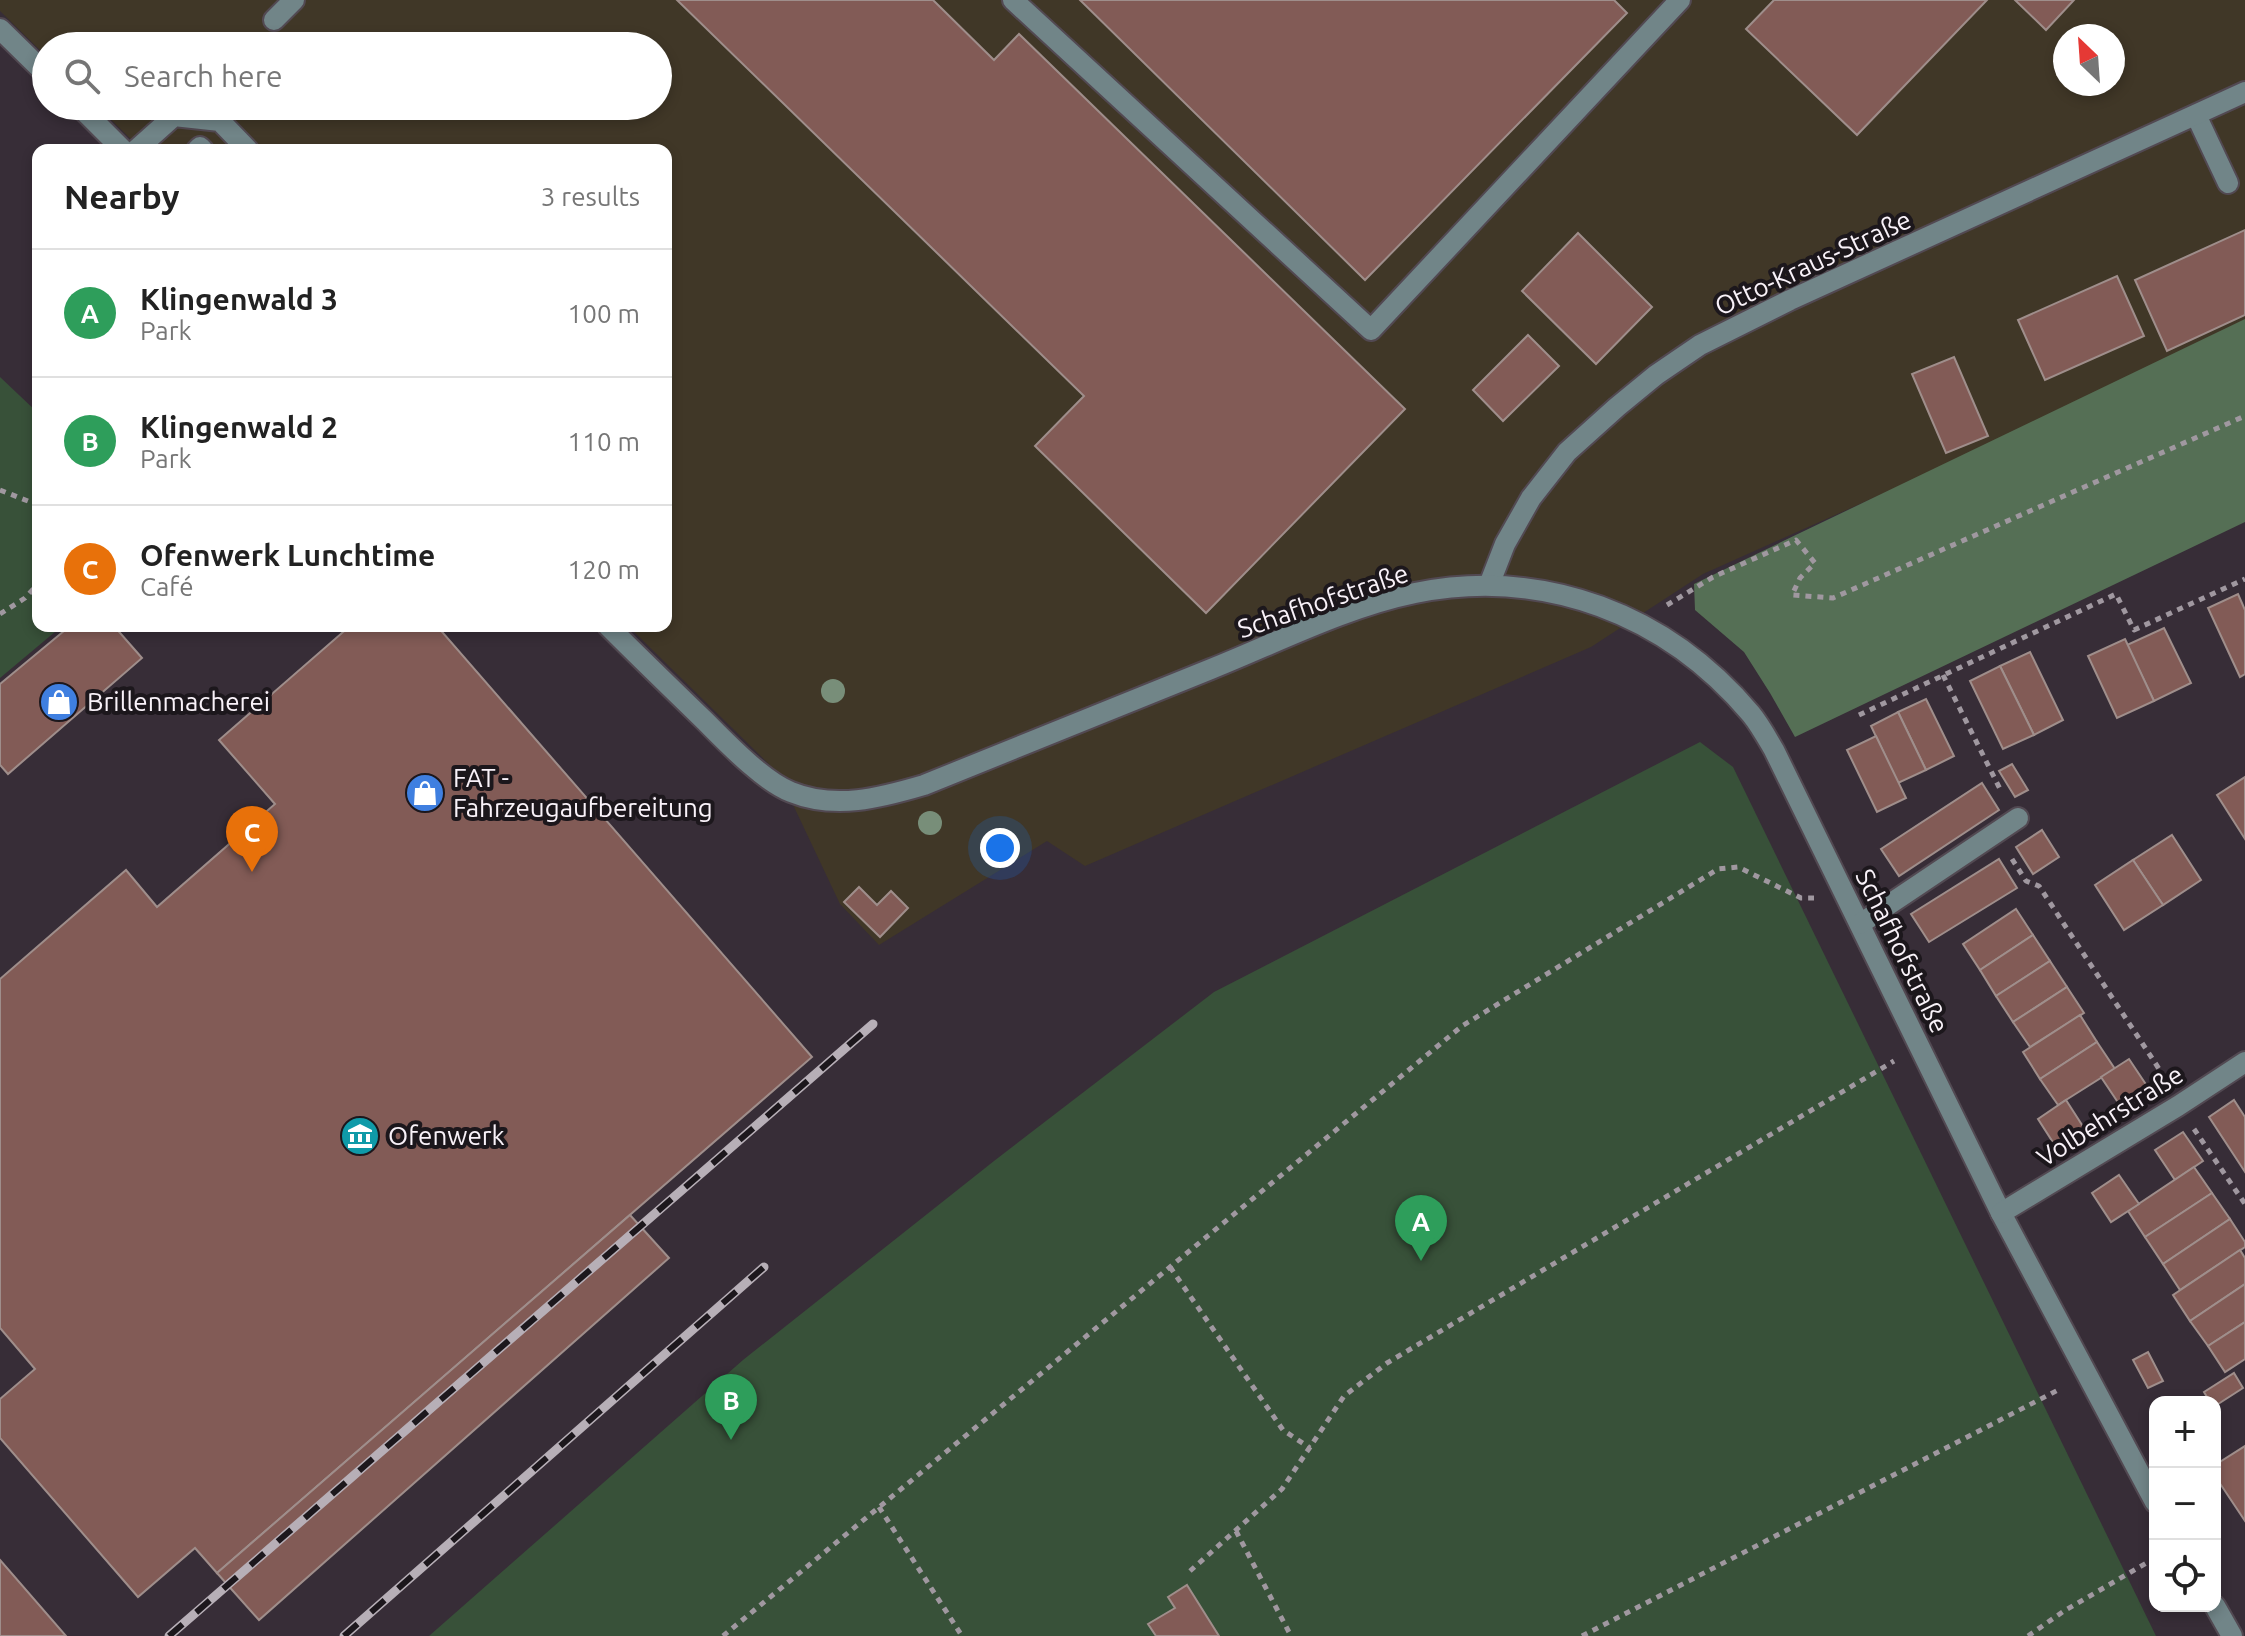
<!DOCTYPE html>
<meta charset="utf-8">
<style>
body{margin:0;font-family:Ubuntu,sans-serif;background:#f2f2f2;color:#222}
.controls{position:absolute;right:24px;bottom:24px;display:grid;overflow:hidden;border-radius:16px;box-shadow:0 4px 12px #0003}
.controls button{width:72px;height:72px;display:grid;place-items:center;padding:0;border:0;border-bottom:2px solid #e0e0e0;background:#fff;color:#222;font:40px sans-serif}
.compass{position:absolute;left:2053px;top:24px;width:72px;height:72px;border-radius:50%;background:#fff;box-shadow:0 4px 12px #0003;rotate:335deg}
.you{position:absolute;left:1000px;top:848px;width:28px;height:28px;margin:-20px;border:6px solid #fff;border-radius:50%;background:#1a73e8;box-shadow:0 0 0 12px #1a73e833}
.badge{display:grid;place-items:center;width:52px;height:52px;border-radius:50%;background:#855367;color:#fff;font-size:26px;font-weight:700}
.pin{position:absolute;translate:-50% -66px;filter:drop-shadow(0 2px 4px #0008)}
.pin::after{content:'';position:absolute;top:42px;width:28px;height:24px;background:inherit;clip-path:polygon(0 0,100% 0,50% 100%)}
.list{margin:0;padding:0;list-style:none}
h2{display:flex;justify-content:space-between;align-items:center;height:104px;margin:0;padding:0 32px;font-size:34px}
h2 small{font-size:26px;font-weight:400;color:#767676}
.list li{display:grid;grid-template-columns:52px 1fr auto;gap:24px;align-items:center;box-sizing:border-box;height:128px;padding:0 32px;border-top:2px solid #e0e0e0}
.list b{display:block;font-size:30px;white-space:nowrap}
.list p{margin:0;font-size:26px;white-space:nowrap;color:#767676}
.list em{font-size:26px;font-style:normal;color:#767676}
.icon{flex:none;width:44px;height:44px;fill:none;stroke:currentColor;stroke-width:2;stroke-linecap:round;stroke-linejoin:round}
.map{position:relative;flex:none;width:2245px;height:1636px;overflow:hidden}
.search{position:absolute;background:#fff;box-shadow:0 4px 12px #0003;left:32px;top:32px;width:640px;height:88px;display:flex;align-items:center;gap:20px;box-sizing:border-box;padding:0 28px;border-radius:44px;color:#767676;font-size:30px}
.panel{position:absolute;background:#fff;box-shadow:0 4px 12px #0003;left:32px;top:144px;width:640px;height:488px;border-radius:16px}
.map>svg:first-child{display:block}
.industrial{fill:#403727;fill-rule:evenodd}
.green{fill:#385139}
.forest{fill:#556f55}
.building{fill:#825b56;stroke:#9f8e8b;stroke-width:2}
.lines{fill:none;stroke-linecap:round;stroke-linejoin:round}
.minor-casing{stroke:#524952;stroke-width:24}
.path{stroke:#a098a0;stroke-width:5;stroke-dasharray:6 6;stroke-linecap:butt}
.minor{stroke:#718588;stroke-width:20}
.rail-casing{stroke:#b7afb7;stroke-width:9}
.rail{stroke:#1c171c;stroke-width:6;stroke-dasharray:18;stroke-linecap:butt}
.tree{fill:#788e79}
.labels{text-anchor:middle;stroke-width:8;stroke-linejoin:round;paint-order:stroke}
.street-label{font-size:26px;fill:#f9f2f9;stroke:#1c171c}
.poi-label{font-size:26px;fill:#f9f2f9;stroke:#1c171c;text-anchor:start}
</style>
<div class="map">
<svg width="2245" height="1636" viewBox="0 0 2245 1636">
<rect width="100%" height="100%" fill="#372d37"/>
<!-- industrial -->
<path class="industrial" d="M0,0H2245V324L2003,440L1703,574L1591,647L1085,866L1047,841L879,945L840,904L778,773L628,626H666V150H142L97,106H658V46H46V56L0,11ZM2065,36H2113V84H2065Z"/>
<!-- green -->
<g class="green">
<path d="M0,377L38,413V626H62L0,678Z"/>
<path d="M1700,742L1733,767L2156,1636H429L743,1360L994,1161L1214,992Z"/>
</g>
<!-- forest -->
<path class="forest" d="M2245,319V522L1795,737L1770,693L1744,652L1695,610L1694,584Z"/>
<!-- building -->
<g class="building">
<path d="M677,0H933L994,60L1019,34L1405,409L1206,613L1035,446L1084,396Z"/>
<path d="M1080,0H1614L1627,13L1365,280Z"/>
<path d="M1774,0H1987L1857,135L1746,29Z"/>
<path d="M2015,0H2074L2046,30Z"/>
<path d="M2245,230V315L2167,351L2135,280Z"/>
<path d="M1578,233L1652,307L1596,364L1522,291Z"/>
<path d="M2117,276L2144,336L2045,380L2018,320Z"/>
<path d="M1528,335L1559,366L1503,421L1473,390Z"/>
<path d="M1954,357L1988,436L1946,453L1912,374Z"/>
<path d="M2238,594L2245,610V674L2240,677L2208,608Z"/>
<path d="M70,626H114L142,658L8,774L0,765V684Z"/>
<path d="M350,626H437L812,1057L217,1573L195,1548L138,1597L0,1438V1399L35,1369L0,1328V979L126,870L157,907L275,804L219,740Z"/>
<path d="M2164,628L2191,683L2154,701L2127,645Z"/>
<path d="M2125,639L2154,701L2117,718L2088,656Z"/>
<path d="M2030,652L2063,720L2034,735L2000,666Z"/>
<path d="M2000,666L2034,735L2003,749L1970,681Z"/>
<path d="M1926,699L1954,756L1926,770L1898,712Z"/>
<path d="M1898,712L1926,770L1898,783L1871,726Z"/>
<path d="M1876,736L1906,798L1877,812L1847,750Z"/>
<path d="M2012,764L2028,790L2015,797L1999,771Z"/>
<path d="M2245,777V839L2217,795Z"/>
<path d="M1982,783L1999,810L1899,876L1881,849Z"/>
<path d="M2042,830L2059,857L2033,874L2016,847Z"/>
<path d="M2172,835L2201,880L2163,905L2133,860Z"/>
<path d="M1999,859L2017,888L1929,942L1911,914Z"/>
<path d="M2133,860L2163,905L2124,930L2095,885Z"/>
<path d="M859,887L877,905L891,891L908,908L880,937L844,902Z"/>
<path d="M2016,909L2033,935L1980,970L1963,944Z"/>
<path d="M2033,935L2050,961L1996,996L1980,970Z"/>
<path d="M2050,961L2067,987L2013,1022L1996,996Z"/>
<path d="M2067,987L2084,1013L2030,1047L2013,1022Z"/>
<path d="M2080,1015L2097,1042L2040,1079L2023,1052Z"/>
<path d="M2097,1042L2115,1069L2058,1105L2040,1079Z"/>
<path d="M2129,1059L2149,1089L2121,1107L2101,1077Z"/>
<path d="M2066,1100L2084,1128L2056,1147L2038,1119Z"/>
<path d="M2234,1100L2245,1117V1172L2209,1117Z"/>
<path d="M2183,1132L2203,1161L2175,1180L2155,1150Z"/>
<path d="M2194,1167L2212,1193L2145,1237L2128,1211Z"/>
<path d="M2119,1175L2139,1204L2111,1222L2092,1193Z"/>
<path d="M2212,1193L2230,1219L2163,1264L2145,1237Z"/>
<path d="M630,1215L669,1258L259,1620L217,1573Z"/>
<path d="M2230,1219L2245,1242V1247L2180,1290L2163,1264Z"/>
<path d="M2240,1250L2245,1258V1284L2190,1321L2173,1295Z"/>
<path d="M2245,1284V1322L2208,1346L2190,1321Z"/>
<path d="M2245,1322V1359L2225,1372L2208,1346Z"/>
<path d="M2148,1352L2163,1381L2148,1388L2133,1360Z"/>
<path d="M2234,1373L2243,1388L2215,1406V1402H2210L2204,1392Z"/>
<path d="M2245,1446V1521L2215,1476V1465Z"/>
<path d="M0,1560L66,1636H0Z"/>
<path d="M1187,1585L1219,1636H1156L1148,1624L1175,1608L1168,1597Z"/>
</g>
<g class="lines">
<!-- minor casing -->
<g class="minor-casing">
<g id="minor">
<path d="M1013,0L1371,330L1680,0"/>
<path d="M274,20L294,0"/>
<path d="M0,29L46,74"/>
<path d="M79,106L123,150"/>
<path d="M2196,115L2228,183"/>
<path d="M136,150L174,116L220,121L248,150"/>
<path d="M197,150L200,147L203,150"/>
<path d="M1489,585L1505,544L1531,498L1567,452L1617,407L1656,375L1700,345L1790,300L2245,92"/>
<path d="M608,626C640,658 673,690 705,721C727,743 763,781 791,792C835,810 880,798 924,785C1019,746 1115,708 1211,669C1276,643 1346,607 1415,593C1544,567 1667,614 1751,714C1760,725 1767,738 1774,750L2001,1213L2155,1502"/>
<path d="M1860,924L2018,818"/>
<path d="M2001,1213L2178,1106L2245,1062"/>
<path d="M2215,1606L2232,1636"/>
</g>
</g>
<!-- path -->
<g class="path">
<path d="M0,490L38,505"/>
<path d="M1667,605L1713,577L1796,540L1815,563L1800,578L1792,595L1833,598L2245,416"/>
<path d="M0,614L25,598L38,584"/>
<path d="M1943,675L2002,793"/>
<path d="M1859,715L2116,594L2134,630L2245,579"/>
<path d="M2012,859L2026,881L2039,886L2165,1078"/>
<path d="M2194,1129L2245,1204"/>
<path d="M1170,1267L1283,1430L1310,1448"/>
<path d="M879,1507L962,1636"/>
<path d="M1236,1531L1291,1636"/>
<path d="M1190,1571L1282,1489L1344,1396L1387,1363L1894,1061"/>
<path d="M723,1636L1462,1026L1718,869L1738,867L1801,898H1814"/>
<path d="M1582,1636L2060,1389"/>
<path d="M2028,1636L2064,1611L2155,1558"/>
</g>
<!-- minor -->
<use href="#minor" class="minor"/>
<!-- rail casing -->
<g class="rail-casing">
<g id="rail">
<path d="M169,1636L873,1024"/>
<path d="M344,1636L764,1267"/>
</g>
</g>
<!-- rail -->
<use href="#rail" class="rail"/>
</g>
<!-- trees -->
<g class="tree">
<circle cx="833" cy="691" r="12"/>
<circle cx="930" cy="823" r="12"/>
</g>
<!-- icons -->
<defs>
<g id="shop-disc" transform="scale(2)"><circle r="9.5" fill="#3f7fe0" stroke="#1c171c"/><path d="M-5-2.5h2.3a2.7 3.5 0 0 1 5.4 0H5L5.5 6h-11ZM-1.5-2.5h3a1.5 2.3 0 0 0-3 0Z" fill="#fff"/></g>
<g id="museum-disc" transform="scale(2)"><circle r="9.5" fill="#0f9aa8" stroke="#1c171c"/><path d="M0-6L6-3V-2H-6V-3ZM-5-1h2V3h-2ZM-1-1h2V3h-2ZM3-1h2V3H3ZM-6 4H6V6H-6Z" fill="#fff"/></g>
</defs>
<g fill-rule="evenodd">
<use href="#shop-disc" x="59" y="702"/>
<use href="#shop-disc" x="425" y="793"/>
<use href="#museum-disc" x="360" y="1136"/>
</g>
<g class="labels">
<!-- street labels -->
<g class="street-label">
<text transform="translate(1813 263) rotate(-25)" y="9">Otto-Kraus-Straße</text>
<text transform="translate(1323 601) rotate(-19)" y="9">Schafhofstraße</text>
<text transform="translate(1902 951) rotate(64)" y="9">Schafhofstraße</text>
<text transform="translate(2110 1116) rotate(-32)" y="9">Volbehrstraße</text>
</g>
<!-- poi labels -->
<g class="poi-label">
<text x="87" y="711">Brillenmacherei</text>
<text x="453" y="787">FAT -<tspan x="453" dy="30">Fahrzeugaufbereitung</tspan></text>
<text x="388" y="1145">Ofenwerk</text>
</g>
</g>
</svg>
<div class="controls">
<button>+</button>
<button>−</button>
<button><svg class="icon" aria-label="locate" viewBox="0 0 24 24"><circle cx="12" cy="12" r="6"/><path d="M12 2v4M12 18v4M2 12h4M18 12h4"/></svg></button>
</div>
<svg class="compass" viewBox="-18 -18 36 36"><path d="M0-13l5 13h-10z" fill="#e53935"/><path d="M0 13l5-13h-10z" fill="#767676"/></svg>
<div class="you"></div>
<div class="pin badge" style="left:1421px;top:1261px;background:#2e9e5b">A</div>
<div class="pin badge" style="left:731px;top:1440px;background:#2e9e5b">B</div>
<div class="pin badge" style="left:252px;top:872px;background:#e8710a">C</div>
<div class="search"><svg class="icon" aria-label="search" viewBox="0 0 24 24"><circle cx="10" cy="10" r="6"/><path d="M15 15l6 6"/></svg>Search here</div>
<section class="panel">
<h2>Nearby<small>3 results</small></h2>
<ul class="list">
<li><span class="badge" style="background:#2e9e5b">A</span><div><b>Klingenwald 3</b><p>Park</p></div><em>100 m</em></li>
<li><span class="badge" style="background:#2e9e5b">B</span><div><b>Klingenwald 2</b><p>Park</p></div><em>110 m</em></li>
<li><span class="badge" style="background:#e8710a">C</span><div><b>Ofenwerk Lunchtime</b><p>Café</p></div><em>120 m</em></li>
</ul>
</section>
</div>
